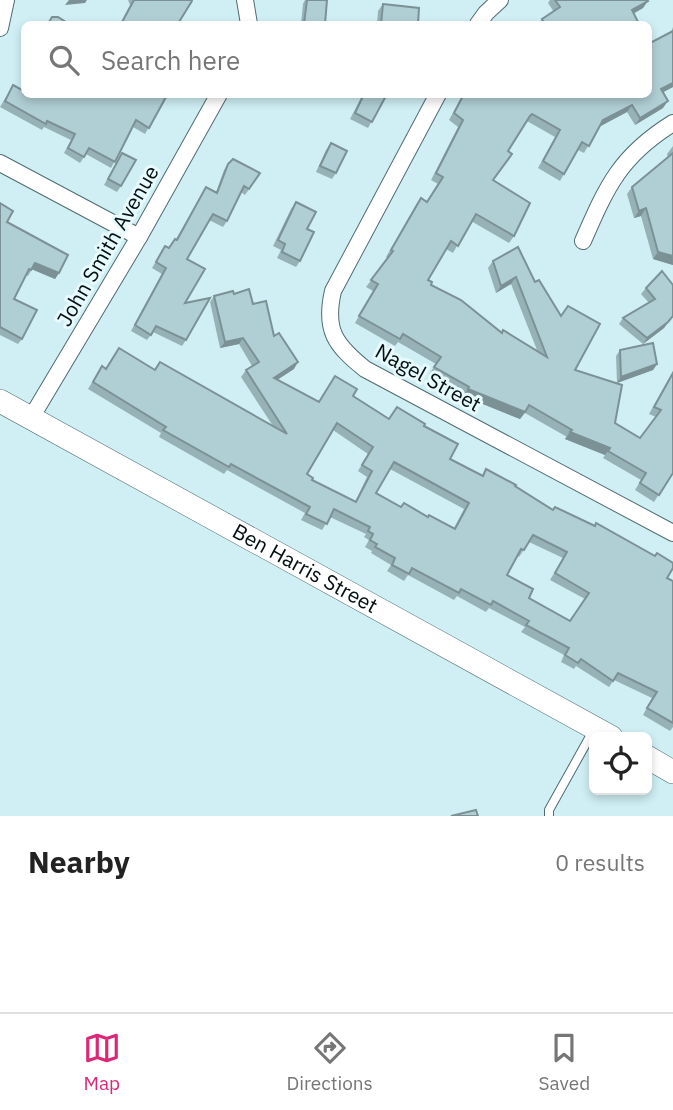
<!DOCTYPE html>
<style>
body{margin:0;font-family:"IBM Plex Sans",sans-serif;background:#f2f2f2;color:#222}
.controls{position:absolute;right:21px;bottom:21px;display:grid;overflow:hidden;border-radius:10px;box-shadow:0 4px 10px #0003}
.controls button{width:63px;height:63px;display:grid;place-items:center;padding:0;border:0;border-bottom:2px solid #e0e0e0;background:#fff;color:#222;font:35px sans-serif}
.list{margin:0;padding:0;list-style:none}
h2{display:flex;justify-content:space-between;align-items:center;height:91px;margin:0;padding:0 28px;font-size:30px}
h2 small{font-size:23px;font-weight:400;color:#767676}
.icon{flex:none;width:38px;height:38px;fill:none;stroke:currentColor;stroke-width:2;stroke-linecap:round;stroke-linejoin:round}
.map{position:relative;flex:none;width:673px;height:816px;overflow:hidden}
.search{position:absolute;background:#fff;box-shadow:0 4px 10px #0003;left:21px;right:21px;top:21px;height:77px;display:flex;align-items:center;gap:18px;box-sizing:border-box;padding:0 24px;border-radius:10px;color:#767676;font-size:26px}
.sheet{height:196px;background:#fff}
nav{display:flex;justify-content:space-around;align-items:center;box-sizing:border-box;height:98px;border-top:2px solid #e0e0e0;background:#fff;font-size:19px;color:#767676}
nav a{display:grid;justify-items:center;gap:4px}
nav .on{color:#db2777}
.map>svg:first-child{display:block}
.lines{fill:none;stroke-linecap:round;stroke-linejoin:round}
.lane-casing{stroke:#506c71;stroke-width:10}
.street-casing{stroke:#506c71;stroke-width:18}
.secondary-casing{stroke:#506c71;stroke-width:24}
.lane{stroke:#fff;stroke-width:8}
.street{stroke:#fff;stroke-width:16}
.secondary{stroke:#fff;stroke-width:23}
.wall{fill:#97b2b7;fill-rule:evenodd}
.shaded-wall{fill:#7b9195}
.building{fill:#b0cfd5;stroke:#7b9195;stroke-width:2;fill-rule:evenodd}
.labels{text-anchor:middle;stroke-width:6;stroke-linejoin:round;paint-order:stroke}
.street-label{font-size:21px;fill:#051012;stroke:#e7fafd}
</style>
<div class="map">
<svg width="673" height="816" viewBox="0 0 673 816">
<rect width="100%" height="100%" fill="#cfeff4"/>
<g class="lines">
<!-- lane casing -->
<g class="lane-casing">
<path id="lane" d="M549,816V810L593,731"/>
</g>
<!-- street casing -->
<g class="street-casing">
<g id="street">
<path d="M245,0L249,24"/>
<path d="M478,24L486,13L500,0"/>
<path d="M0,28L6,0"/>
<path d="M438,94L333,291C324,330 335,345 365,369L673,533"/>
<path d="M0,163L139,237"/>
<path d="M583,241C607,186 620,156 673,123"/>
<path d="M31,418L139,237L219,94"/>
</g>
</g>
<!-- secondary casing -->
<g class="secondary-casing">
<g id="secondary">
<path id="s1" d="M0,401L611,737"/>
<path d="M647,757L673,772"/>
</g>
</g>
<!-- lane -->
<use href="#lane" class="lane"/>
<!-- street -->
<use href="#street" class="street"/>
<!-- secondary -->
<use href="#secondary" class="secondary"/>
</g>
<!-- wall -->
<g class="wall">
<path d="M128,0H191L179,22L184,24H120L130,5Z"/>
<path d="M305,0H327L325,24H301L303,4Z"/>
<path d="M550,0H647L643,8L633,14L639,24H538L542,19L554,12L548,3Z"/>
<path d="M383,4L418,24H377L378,11Z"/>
<path d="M673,27V87L663,92V108L635,125L627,112L600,126L584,153L578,150L560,181L538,168L555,137L527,121L526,122L508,151L493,180L514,236L509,243L471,221L453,253L446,249L428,280L431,285L502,333L537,350L511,284L496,293L488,268L493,261L518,247L575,370L615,423L640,438L656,417L649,414L673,371V473L654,502L635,490L641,480L603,458L605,455L565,439L567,437L525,413L520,419L463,396L464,394L429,374L436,364L398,342L395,346L355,323L373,291L366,287L388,258L386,257L416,205L421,198L427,202L438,184L431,180L458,127L449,120L463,94H648Z"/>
<path d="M13,85L24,94L166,97L145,134L133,127L111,168L86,154L80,163L64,153L71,140L44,127L42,130L0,107Z"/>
<path d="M363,94H387L368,128L350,119Z"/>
<path d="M331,143L336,173L332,179L316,172L326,150Z"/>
<path d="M673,146V265L653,259L641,216L634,218L627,194L632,187L668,158L667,154Z"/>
<path d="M122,153L121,186L117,192L104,185Z"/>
<path d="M228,164L260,173L245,195L241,192L227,221L223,227L209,220L187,259L186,340L182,346L153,332L147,340L131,331L162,274L152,268L165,246L168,248L176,239L206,187L216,192L224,170Z"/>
<path d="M296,202L307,229L300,261L296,267L277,258L281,250L273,246L291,209Z"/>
<path d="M0,203L7,222L59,273L55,279L32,269L28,276L26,275L14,299L22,339L18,344L0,335Z"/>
<path d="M646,288L673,316L664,328L643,344L619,324L623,318L649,303L641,294Z"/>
<path d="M234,294L253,304L294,369L277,380L319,402L335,376L353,396L389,419L397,407L424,426L450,459L482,476L486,469L673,581V727L670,731L643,715L652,698L614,680L609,687L576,666L574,669L561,662L564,655L521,632L525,627L489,608L486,612L457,596L454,600L408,575L404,581L387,571L391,565L371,553L372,551L365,547L369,540L364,537L366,534L330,517L322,530L301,520L305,513L227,470L224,474L159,437L161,433L88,389L102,366L106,368L154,370L160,362L273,426L241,377L246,370L252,366L239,344L220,348L210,302L214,296ZM333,430L368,454L358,471L367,477L355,502L312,480L307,474ZM390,469L464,509L454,528L428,517L401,507L376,493ZM529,542L563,558L550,580L585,599L570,620L529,598L507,575L518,556L519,557Z"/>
<path d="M620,350L657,364L653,370L617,383L616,356Z"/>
</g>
<!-- shaded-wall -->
<g class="shaded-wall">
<path d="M69,0H87L85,3L65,5Z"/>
<path d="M648,1L643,8L627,17L632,10Z"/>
<path d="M673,83V87L656,96L661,89Z"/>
<path d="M668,101L663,108L635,125L640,118Z"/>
<path d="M632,105L627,112L599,127L603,120Z"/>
<path d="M646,208L641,216L634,218L639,211Z"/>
<path d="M658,252L673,256V265L653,259Z"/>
<path d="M35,263L59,273L55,279L31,269Z"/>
<path d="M516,277L511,284L496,293L501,286Z"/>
<path d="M668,322L664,328L643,344L647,338Z"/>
<path d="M243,338L239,344L220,348L225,342Z"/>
<path d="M298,362L294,369L269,385L274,378Z"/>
<path d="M657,364L653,370L617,383L621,377Z"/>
<path d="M468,389L525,412L520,419L463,396Z"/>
<path d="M570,432L610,448L605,455L565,439Z"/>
</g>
<!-- building -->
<g class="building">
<path d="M134,0H191L192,1L179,22L184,24H121Z"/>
<path d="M307,0H327L325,24H304Z"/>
<path d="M555,0H647L648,1L632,10L639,24H545L542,19L560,7Z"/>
<path d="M383,4L419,8L418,24H381Z"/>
<path d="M52,17H58L69,24H48Z"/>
<path d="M673,31V83L661,89L668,101L640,118L632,105L603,120L589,146L582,142L564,174L543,161L560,130L532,114L530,116L508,151L512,154L493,180L530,203L514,236L476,214L458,246L451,241L428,280L432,282L431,285L461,300L502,333L503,330L547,357L516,277L501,286L493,261L518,247L535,282L539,280L561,316L568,306L600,324L575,370L622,385L615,423L640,438L661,410L654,407L673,373V473L659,495L640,483L646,473L608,451L610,448L570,432L572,430L529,405L525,412L468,389L469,387L434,367L441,357L403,334L400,339L359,316L378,284L371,280L393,251L391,250L421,198L427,202L443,177L436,173L463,120L454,113L464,94H648V44Z"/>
<path d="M13,85L24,91V94H161L166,97L149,128L136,120L115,162L89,148L84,157L68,148L75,134L47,121L46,124L5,101Z"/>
<path d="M364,94H387L372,122L355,113Z"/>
<path d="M331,143L347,151L336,173L320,166Z"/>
<path d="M122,153L136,160L121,186L108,179Z"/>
<path d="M673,153V256L658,252L646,208L639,211L632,187Z"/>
<path d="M233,159L260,173L249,189L244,186L227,221L213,214L187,259L205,269L185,303L210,298L186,340L156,326L151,335L135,325L166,268L156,262L165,246L169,248L175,239L177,240L206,187L217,193L228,164Z"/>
<path d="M296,202L316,212L307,229L314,232L300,261L282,252L285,244L278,240Z"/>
<path d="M0,203L13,211L7,222L68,255L59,273L35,263L31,270L29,269L14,299L37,310L22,339L0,327Z"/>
<path d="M662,271L673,285V316L668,322L647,338L623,318L655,299L646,288Z"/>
<path d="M249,289L253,304L266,301L274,336L279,333L298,362L274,378L319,402L335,376L357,389L353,396L389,419L397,407L425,424L424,426L458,444L450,459L483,476L486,469L516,485L515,486L553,510L555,507L595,526L596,523L655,556L657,553L673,563V568L667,578L673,581V723L647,708L657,692L618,673L613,681L581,659L578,663L565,655L569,648L526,625L529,621L493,601L491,605L461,589L459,593L412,568L409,574L392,565L395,558L375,547L377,544L370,540L373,534L368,531L370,527L334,509L327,524L306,514L310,507L231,464L229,467L163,430L166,427L93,382L102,366L106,369L119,348L155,370L160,362L287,434L246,370L259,362L243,338L225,342L214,296L233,291L234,294ZM337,423L373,447L362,465L372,471L356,502L312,480L313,478L307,474ZM394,462L469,503L455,529L429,515L428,517L404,503L401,507L376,493ZM533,535L567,552L555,573L589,593L570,621L529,598L533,589L507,575L521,549L524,550Z"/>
<path d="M653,343L657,364L621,377L620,350Z"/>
<path d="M476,810L478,816H451Z"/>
</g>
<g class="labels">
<!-- street labels -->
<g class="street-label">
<text transform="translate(108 246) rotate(-60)" y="7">John Smith Avenue</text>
<text transform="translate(428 378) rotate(29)" y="7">Nagel Street</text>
<text dy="7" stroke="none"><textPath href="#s1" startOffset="348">Ben Harris Street</textPath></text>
</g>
</g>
</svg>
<div class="controls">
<button><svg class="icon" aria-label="locate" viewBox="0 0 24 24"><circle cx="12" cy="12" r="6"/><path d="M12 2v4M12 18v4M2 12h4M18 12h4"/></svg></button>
</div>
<div class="search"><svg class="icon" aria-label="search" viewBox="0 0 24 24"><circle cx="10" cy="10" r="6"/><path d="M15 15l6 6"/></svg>Search here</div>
</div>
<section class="sheet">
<h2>Nearby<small>0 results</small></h2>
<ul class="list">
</ul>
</section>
<nav>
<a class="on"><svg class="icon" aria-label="map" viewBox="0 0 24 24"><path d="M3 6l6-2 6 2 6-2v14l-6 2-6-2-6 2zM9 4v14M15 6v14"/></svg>Map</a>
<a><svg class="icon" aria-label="directions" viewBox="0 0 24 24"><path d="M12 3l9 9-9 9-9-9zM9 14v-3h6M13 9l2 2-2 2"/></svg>Directions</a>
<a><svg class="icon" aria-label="saved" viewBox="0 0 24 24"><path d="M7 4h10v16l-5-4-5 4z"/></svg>Saved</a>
</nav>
